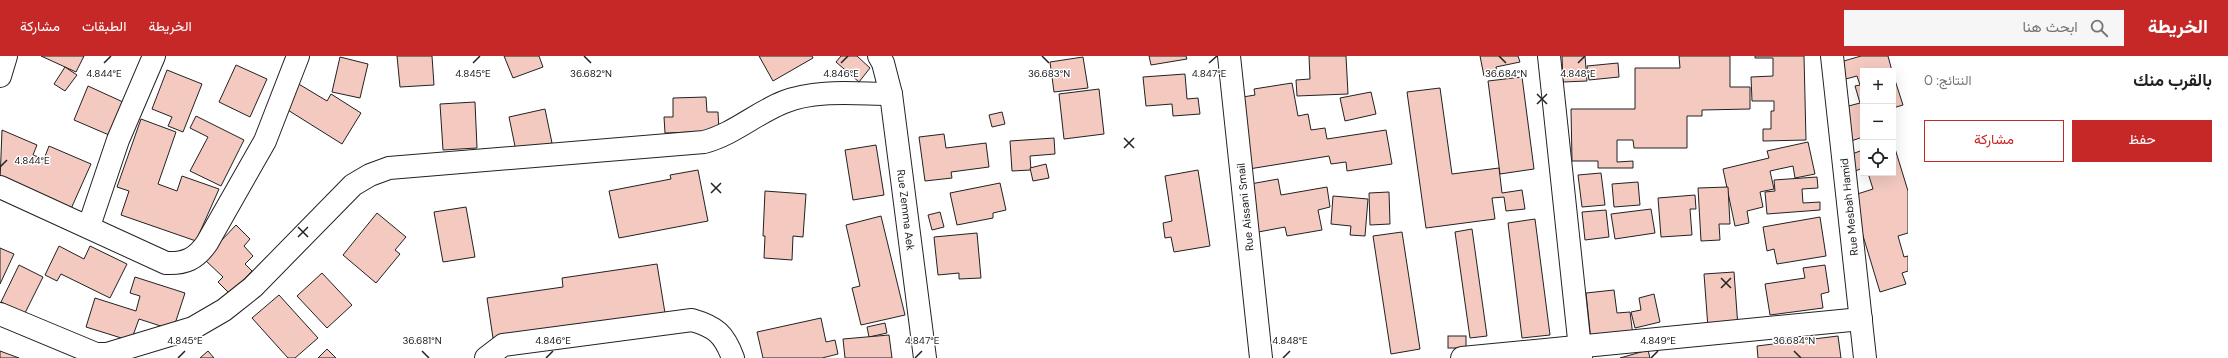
<!DOCTYPE html>
<html lang="ar">
<meta charset="utf-8">
<style>
body{margin:0;font-family:"DM Sans",Vazirmatn,sans-serif;background:#f6f6f6;color:#202124;direction:rtl}
.controls{position:absolute;right:12px;top:12px;display:grid;overflow:hidden;border-radius:0px;box-shadow:0 4px 16px #0002}
.controls button{width:36px;height:36px;display:grid;place-items:center;padding:0;border:0;border-bottom:1px solid #e0e0e0;background:#fff;color:#202124;font:20px sans-serif}
.list{margin:0;padding:0;list-style:none}
h2{display:flex;justify-content:space-between;align-items:center;height:52px;margin:0;padding:0 16px;font-size:17px}
h2 small{font-size:13px;font-weight:400;color:#757577}
.actions{display:flex;gap:8px;padding:12px 16px}
.actions a{flex:1;padding:9px 0;border:1px solid #c62828;border-radius:0px;text-align:center;font-size:14px;color:#c62828}
.actions .main{background:#c62828;color:#fff}
.icon{flex:none;width:22px;height:22px;fill:none;stroke:currentColor;stroke-width:2;stroke-linecap:round;stroke-linejoin:round}
.map{position:relative;flex:none;width:1908px;height:302px;overflow:hidden;direction:ltr}
header{display:flex;align-items:center;gap:24px;box-sizing:border-box;height:56px;padding:0 20px;background:#c62828;color:#fff}
header strong{font-size:19px}
nav{display:flex;gap:22px;margin-inline-start:auto;font-size:14px}
.search{width:280px;height:36px;background:#f6f6f6;display:flex;align-items:center;gap:10px;box-sizing:border-box;padding:0 14px;border-radius:0px;color:#757577;font-size:15px}
main{display:flex}
aside{flex:1;background:#fff}
.map>svg:first-child{display:block}
.building{fill:#f3c9c0;stroke:#222}
.lines{fill:none;stroke-linecap:round;stroke-linejoin:round}
.minor-casing{stroke:#222;stroke-width:24}
.major-casing{stroke:#222;stroke-width:24}
.minor{stroke:#fff;stroke-width:22}
.major{stroke:#fff;stroke-width:22}
.ticks{fill:none;stroke:#222;stroke-width:1.5}
.labels{text-anchor:middle;stroke-width:3;stroke-linejoin:round;paint-order:stroke}
.street-label{font-size:11px;fill:#222;stroke:#fff}
.ticks-label{font-size:10px;text-anchor:middle;fill:#222;stroke:#fff;stroke-width:3;stroke-linejoin:round;paint-order:stroke}
</style>
<header>
<strong>الخريطة</strong>
<div class="search"><svg class="icon" aria-label="search" viewBox="0 0 24 24"><circle cx="10" cy="10" r="6"/><path d="M15 15l6 6"/></svg>ابحث هنا</div>
<nav><a>الخريطة</a><a>الطبقات</a><a>مشاركة</a></nav>
</header>
<main>
<aside>
<h2>بالقرب منك<small>النتائج: 0</small></h2>
<ul class="list">
</ul>
<div class="actions"><a class="main">حفظ</a><a>مشاركة</a></div>
</aside>
<div class="map">
<svg width="1908" height="302" viewBox="0 0 1908 302">
<rect width="100%" height="100%" fill="#fff"/>
<!-- building -->
<g class="building">
<path d="M41,0H84L76,16Z"/>
<path d="M397,0H432L434,29L400,31Z"/>
<path d="M504,0H539L543,11L513,22Z"/>
<path d="M759,0H812L813,2L773,25Z"/>
<path d="M841,0H857L870,12L859,26L836,6Z"/>
<path d="M1149,0H1186L1187,3L1151,9Z"/>
<path d="M1309,0H1346L1348,38L1297,40L1296,24L1310,23Z"/>
<path d="M1480,0H1518L1520,6L1496,11L1497,17L1484,20Z"/>
<path d="M1562,0H1585L1587,25L1563,26Z"/>
<path d="M1679,0H1730V31H1750V53L1702,54V60H1687V92H1634L1633,84H1617V106L1633,105V112H1598V105H1572L1571,53H1635V12H1680Z"/>
<path d="M1755,0H1804L1806,84L1763,85V73H1771V55H1774V45H1752L1751,21L1773,20V2H1755Z"/>
<path d="M1861,0H1888L1892,15H1863V81L1851,85L1841,52L1860,47L1855,30L1860,29L1857,20L1842,24L1837,7Z"/>
<path d="M340,1L368,8L360,42L332,36Z"/>
<path d="M1083,1L1088,32L1054,36L1050,6Z"/>
<path d="M1618,7L1619,21L1589,24L1587,10Z"/>
<path d="M236,9L267,23L250,61L219,46Z"/>
<path d="M65,11L77,19L65,35L54,28Z"/>
<path d="M167,14L202,28L183,76L168,70L172,61L152,53Z"/>
<path d="M1185,18L1187,43L1198,42L1200,58L1173,60L1172,48L1146,50L1143,21Z"/>
<path d="M1893,18L1903,49L1893,52Z"/>
<path d="M1522,21L1534,113L1500,118L1488,25Z"/>
<path d="M297,27L327,45L331,38L361,57L342,88L283,51Z"/>
<path d="M1292,27L1298,60L1308,58L1311,74L1325,72L1327,83L1386,74L1392,108L1347,115L1346,106L1331,108L1329,100L1249,113L1237,42L1255,39L1254,33Z"/>
<path d="M88,30L123,46L109,79L74,64Z"/>
<path d="M1440,32L1452,118L1499,112L1502,137L1522,134L1525,153L1506,155L1504,141L1492,142L1495,163L1426,172L1407,36Z"/>
<path d="M1099,33L1104,78L1064,83L1059,38Z"/>
<path d="M1371,36L1376,58L1345,65L1340,42Z"/>
<path d="M706,41L707,56H718L719,75L665,77L664,61H673V42Z"/>
<path d="M475,46L477,92L443,94L440,48Z"/>
<path d="M545,53L552,87L516,95L509,61Z"/>
<path d="M1002,56L1005,68L992,71L989,59Z"/>
<path d="M196,60L244,84L221,130L190,115L208,81L190,72Z"/>
<path d="M141,63L176,76L158,128L177,135L182,120L219,133L196,185L121,159L129,135L117,131Z"/>
<path d="M2,74L37,89L33,99L44,103L49,90L91,108L70,155L0,125Z"/>
<path d="M944,78L946,92L986,87L989,111L951,116L952,122L925,125L919,81Z"/>
<path d="M1054,82L1055,98L1030,100L1031,114L1012,115L1010,85Z"/>
<path d="M1808,86L1815,118L1795,122L1793,110L1770,115L1774,133L1760,136L1763,151L1747,155L1749,167L1735,170L1723,113L1769,102L1767,95Z"/>
<path d="M1893,86L1908,135V177L1898,180L1904,201L1908,200V215L1902,217L1906,228L1880,236L1851,140L1873,133L1868,117H1893Z"/>
<path d="M876,89L884,139L853,144L845,94Z"/>
<path d="M1863,94V112L1855,115L1849,99Z"/>
<path d="M1046,108L1049,122L1033,125L1030,112Z"/>
<path d="M698,114L708,165L619,182L609,135L671,123L670,119Z"/>
<path d="M1198,114L1210,190L1174,196L1171,181L1165,182L1163,167L1172,165L1165,120Z"/>
<path d="M1601,117L1605,149L1582,151L1578,119Z"/>
<path d="M1817,121L1818,132L1802,133L1803,147L1820,146V154L1767,158L1765,136L1775,135L1774,124Z"/>
<path d="M1278,123L1281,139L1327,131L1330,151L1318,154L1322,174L1287,180L1285,171L1253,177L1245,129Z"/>
<path d="M1638,126L1640,149L1614,151L1612,128Z"/>
<path d="M1000,127L1006,154L993,157V162L957,169L950,137Z"/>
<path d="M1728,131L1730,168H1719L1720,184L1701,185L1698,132Z"/>
<path d="M765,135L806,138L803,181L793,180L792,204L764,202L765,180H763Z"/>
<path d="M1389,136L1390,168L1370,169L1369,137Z"/>
<path d="M1695,139L1696,153H1690L1692,179L1661,181L1658,142Z"/>
<path d="M1333,140L1368,143L1365,180L1350,179L1351,170L1331,168Z"/>
<path d="M466,151L475,201L443,206L434,156Z"/>
<path d="M1651,153L1655,177L1615,183L1611,158Z"/>
<path d="M1606,154L1609,181L1585,184L1582,156Z"/>
<path d="M940,156L944,171L932,174L928,159Z"/>
<path d="M377,157L406,181L395,194L400,198L376,227L343,199Z"/>
<path d="M881,160L905,259L861,269L852,232L860,230L846,169Z"/>
<path d="M1820,161L1826,200L1777,208L1774,193L1767,195L1763,171Z"/>
<path d="M1535,163L1550,279L1522,282L1508,167Z"/>
<path d="M236,169L250,183L244,190L253,200L245,208L252,215L230,238L218,226L223,221L204,203Z"/>
<path d="M1472,173L1487,280L1470,282L1455,176Z"/>
<path d="M1402,176L1420,293L1391,298L1373,180Z"/>
<path d="M977,177L981,222L959,223V217L938,219L934,181Z"/>
<path d="M59,190L84,203L90,190L127,208L110,242L61,218L57,225L45,219Z"/>
<path d="M0,192L14,198L0,228Z"/>
<path d="M657,208L665,257L493,282L487,242L563,231L562,222Z"/>
<path d="M19,209L43,221L25,257L1,246Z"/>
<path d="M1825,209L1829,236L1821,238L1823,252L1770,259L1765,228L1805,222L1803,212Z"/>
<path d="M1734,216L1738,271L1708,272L1704,218Z"/>
<path d="M322,217L352,249L327,272L297,240Z"/>
<path d="M135,221L185,237L173,274L139,263L131,285L86,271L95,242L136,255L140,240L130,237Z"/>
<path d="M1614,234L1617,257L1630,256L1633,280L1591,285L1586,237Z"/>
<path d="M1654,238L1660,266L1635,272L1631,256L1641,254L1639,242Z"/>
<path d="M279,239L318,282L295,302H288L252,262Z"/>
<path d="M821,262L826,286L835,284L838,298L822,302H763L757,276Z"/>
<path d="M885,267L887,277L869,281L867,271Z"/>
<path d="M889,279L892,302H845L843,283Z"/>
<rect x="1448" y="280" width="18" height="12"/>
<path d="M1838,280L1841,302H1758L1757,290Z"/>
<path d="M327,293L336,302H318Z"/>
<path d="M1648,294L1650,302H1620Z"/>
<path d="M0,295L19,302H0Z"/>
<path d="M208,295L214,302H200Z"/>
</g>
<g class="lines">
<!-- minor casing -->
<g class="minor-casing">
<g id="minor">
<path d="M879,0L883,7L891,38L925,302"/>
<path d="M1229,0L1261,302"/>
<path d="M1832,0L1865,302"/>
<path d="M0,20L6,0"/>
<path d="M0,131L166,207C185,208 196,203 207,187L265,85L298,0"/>
<path d="M89,170L118,84L154,0"/>
<path d="M0,258L96,298H107L193,272L224,254L253,231L353,129L370,119L389,112L704,86C734,78 756,57 784,46C816,33 857,38 891,38"/>
<path d="M486,302L503,289L692,264C716,271 724,278 733,302"/>
<path d="M1462,302L1861,263"/>
</g>
</g>
<!-- major casing -->
<g class="major-casing">
<path id="major" d="M1549,0L1581,302"/>
</g>
<!-- minor -->
<use href="#minor" class="minor"/>
<!-- major -->
<use href="#major" class="major"/>
</g>
<!-- ticks -->
<path class="ticks" d="M584,0L591,7M1042,0L1049,7M1499,0L1506,7M104,7L111,0M473,7L480,0M841,7L848,0M1209,7L1217,0M1578,7L1585,0M1537,38L1547,48M1537,48L1547,38M1124,82L1134,92M1124,92L1134,82M0,111L7,104M711,127L721,137M711,137L721,127M298,171L308,181M298,181L308,171M1721,222L1731,232M1721,232L1731,222M422,295L429,302M1794,295L1801,302M178,302L185,295M546,302L553,295M915,302L922,295M1283,302L1290,295M1651,302L1658,295"/>
<g class="labels">
<!-- street labels -->
<g class="street-label">
<text transform="translate(1245 151) rotate(-96)" y="4">Rue Aissani Smail</text>
<text transform="translate(1849 151) rotate(-96)" y="4">Rue Mesbah Hamid</text>
<text transform="translate(906 154) rotate(83)" y="4">Rue Zemma Aek</text>
</g>
</g>
<g class="ticks-label">
<text x="1049" y="21">36.683°N</text>
<text x="1506" y="21">36.684°N</text>
<text x="104" y="21">4.844°E</text>
<text x="473" y="21">4.845°E</text>
<text x="591" y="21">36.682°N</text>
<text x="841" y="21">4.846°E</text>
<text x="1209" y="21">4.847°E</text>
<text x="1578" y="21">4.848°E</text>
<text x="32" y="108">4.844°E</text>
<text x="185" y="288">4.845°E</text>
<text x="422" y="288">36.681°N</text>
<text x="553" y="288">4.846°E</text>
<text x="922" y="288">4.847°E</text>
<text x="1290" y="288">4.848°E</text>
<text x="1658" y="288">4.849°E</text>
<text x="1794" y="288">36.684°N</text>
</g>
</svg>
<div class="controls">
<button>+</button>
<button>−</button>
<button><svg class="icon" aria-label="locate" viewBox="0 0 24 24"><circle cx="12" cy="12" r="6"/><path d="M12 2v4M12 18v4M2 12h4M18 12h4"/></svg></button>
</div>
</div>
</main>
